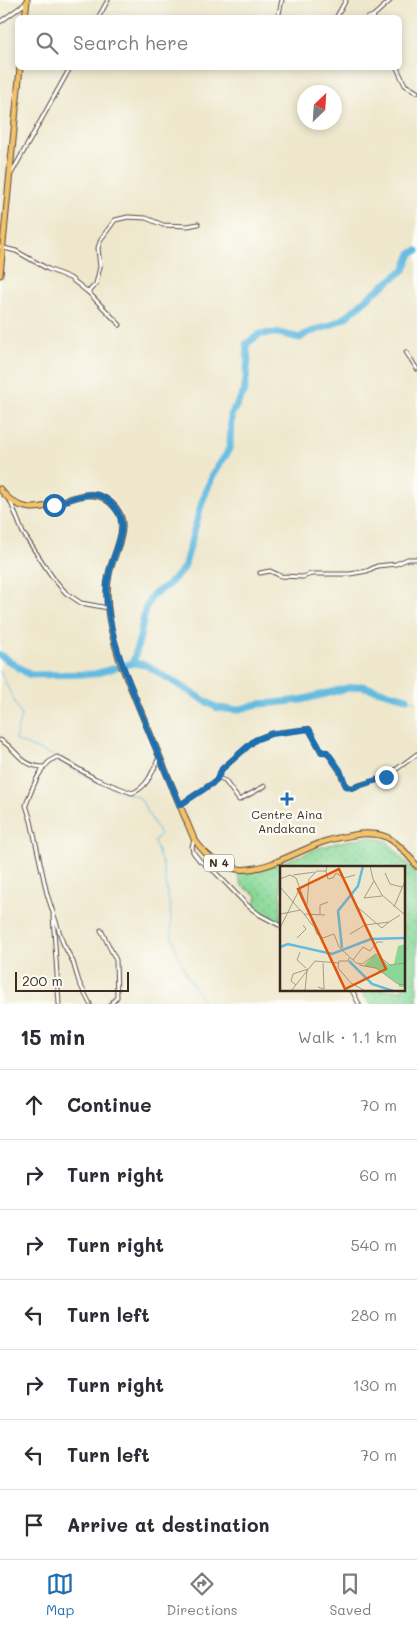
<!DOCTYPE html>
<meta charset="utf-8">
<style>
body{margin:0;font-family:Mali,sans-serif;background:#f7f7f7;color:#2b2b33}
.compass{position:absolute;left:297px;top:85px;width:45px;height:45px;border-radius:50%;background:#fff;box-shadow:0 2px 8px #0003;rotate:25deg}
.scale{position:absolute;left:15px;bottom:12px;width:114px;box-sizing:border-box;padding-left:5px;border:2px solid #3b2a1e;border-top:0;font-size:14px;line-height:18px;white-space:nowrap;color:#3b2a1e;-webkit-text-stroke:4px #fdfcf7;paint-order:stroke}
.stop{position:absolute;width:15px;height:15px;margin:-11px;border:4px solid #1f6fb2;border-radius:50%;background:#fff}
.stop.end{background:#1f6fb2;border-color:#fff;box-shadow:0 1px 5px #0008}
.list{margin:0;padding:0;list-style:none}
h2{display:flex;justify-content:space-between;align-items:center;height:65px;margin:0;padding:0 20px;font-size:21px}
h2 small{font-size:16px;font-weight:400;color:#7c7c81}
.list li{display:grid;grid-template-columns:32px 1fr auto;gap:15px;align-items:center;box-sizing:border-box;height:70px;padding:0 20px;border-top:1px solid #e1e1e2}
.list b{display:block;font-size:19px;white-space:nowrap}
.list em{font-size:16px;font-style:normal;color:#7c7c81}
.icon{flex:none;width:28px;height:28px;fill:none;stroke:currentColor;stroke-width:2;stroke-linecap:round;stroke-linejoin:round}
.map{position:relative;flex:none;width:417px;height:1004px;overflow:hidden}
.search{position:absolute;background:#fff;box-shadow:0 2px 8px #0003;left:15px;right:15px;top:15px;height:55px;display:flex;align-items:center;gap:12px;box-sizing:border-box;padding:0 18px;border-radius:8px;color:#7c7c81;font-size:19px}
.sheet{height:555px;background:#fff}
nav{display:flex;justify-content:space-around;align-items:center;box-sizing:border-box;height:70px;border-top:1px solid #e1e1e2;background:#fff;font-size:14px;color:#7c7c81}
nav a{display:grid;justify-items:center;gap:2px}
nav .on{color:#1f6fb2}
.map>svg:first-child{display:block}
.grass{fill:url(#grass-dots);stroke:#62815b}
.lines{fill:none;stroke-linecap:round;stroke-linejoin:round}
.stream{stroke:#63bbe0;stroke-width:1}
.river{stroke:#63bbe0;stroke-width:7}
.street-casing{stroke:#564638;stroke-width:5}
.primary-casing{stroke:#564638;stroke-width:7}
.street{stroke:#fff;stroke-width:3}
.primary{stroke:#f3c26a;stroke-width:5}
.route{stroke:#1f6fb2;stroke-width:6}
.poi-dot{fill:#1f6fb2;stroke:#fdfcf7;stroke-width:2}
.labels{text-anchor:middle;stroke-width:4.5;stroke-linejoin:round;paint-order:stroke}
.shield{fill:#fdfcf7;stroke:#75695f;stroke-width:1}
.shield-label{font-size:11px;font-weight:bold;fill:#3b2a1e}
.poi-label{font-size:12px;fill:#3b2a1e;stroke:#fdfcf7}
.inset-river{fill:none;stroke:#63bbe0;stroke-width:2.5}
.inset-road{fill:none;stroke:#a69b86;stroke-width:1}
.view{fill:#df570d;fill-opacity:0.15;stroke:#df570d;stroke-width:2.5}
.inset-edge{fill:none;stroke:#3b2a1e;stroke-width:2.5}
</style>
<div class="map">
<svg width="417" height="1004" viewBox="0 0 417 1004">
<defs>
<pattern id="grass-dots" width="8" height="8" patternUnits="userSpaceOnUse" patternTransform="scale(1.25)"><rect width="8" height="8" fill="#88d898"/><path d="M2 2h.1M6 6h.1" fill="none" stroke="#76ba83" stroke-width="1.8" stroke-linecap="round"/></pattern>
</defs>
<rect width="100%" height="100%" fill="#fdfcf7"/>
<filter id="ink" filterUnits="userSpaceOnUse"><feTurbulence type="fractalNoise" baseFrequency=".02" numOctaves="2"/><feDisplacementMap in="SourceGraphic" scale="10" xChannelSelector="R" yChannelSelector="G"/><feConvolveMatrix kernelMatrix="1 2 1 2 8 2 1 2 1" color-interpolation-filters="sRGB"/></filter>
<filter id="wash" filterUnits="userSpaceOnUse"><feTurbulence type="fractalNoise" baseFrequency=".0096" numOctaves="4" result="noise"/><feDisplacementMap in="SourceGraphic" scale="20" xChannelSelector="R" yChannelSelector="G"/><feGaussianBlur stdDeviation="1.12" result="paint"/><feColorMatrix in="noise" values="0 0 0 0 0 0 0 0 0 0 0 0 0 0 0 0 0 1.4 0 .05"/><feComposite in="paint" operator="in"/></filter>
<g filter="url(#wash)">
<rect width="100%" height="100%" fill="#eee7cc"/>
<!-- grass -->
<path class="grass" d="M368,837L387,841L415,873L417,880V1004H370L360,990H403V868H281V924L254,909L257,895L242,886L236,872C268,870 293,858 322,847C337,842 352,840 368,837Z"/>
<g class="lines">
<!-- stream -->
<g class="stream">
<path d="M0,671L21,715L15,740L48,754L53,755L54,757"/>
<path d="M407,698L417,702"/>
<path d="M56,760L93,780L140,798L160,835L154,841L163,866L168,898L170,905L172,936L179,957L188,977L205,1004"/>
</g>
<!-- river -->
<g class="river">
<path d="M0,655L30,675L94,674L133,663L146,665L217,708L237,710L258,704L273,703L301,700L348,688L361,686L407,698"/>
<path d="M133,663L140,637L145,610L152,595L167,586L184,568L202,502L214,472L226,455L230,446L231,415L244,392L246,380L248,360L246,344L260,334L278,333L300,338L307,333L329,326L346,317L371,295L405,269L411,253L417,251"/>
</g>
</g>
</g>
<g filter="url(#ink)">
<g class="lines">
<!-- street casing -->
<g class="street-casing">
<g id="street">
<path d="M373,16L391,0"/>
<path d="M98,18L108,0"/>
<path d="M278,18L282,0"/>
<path d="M336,18L346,0"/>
<path d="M368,18L373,16L374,18"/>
<path d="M0,22L26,3"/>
<path d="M397,68L405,85L417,92"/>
<path d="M11,174L70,68"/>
<path d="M0,247L16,251L48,269L70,278L88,292L120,325"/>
<path d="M88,292L96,284L100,267L98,248L101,239L115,220L128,217L146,218L163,225L188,226L198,224"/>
<path d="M406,352L417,369"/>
<path d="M10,500L23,533L53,578L66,593L81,603L108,608"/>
<path d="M260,573L270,571L281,576L303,577L311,574H350L367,571L377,566L396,564L408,559H417"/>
<path d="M0,740C17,748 20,767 44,767"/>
<path d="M218,778L225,781L239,800L265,786"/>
<path d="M180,805L216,781L222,769L255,740L271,733L309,729L321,752H327L339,770L344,783L346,786L351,788L386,777L417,754"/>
<path d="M194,840L192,847L193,852L200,861L215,872L247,905L260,915L281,926"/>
<path d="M53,915L59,1004"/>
<path d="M101,930L116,960L117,997L111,1004"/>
<path d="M352,990L359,1004"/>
<path d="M90,1004L79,982L73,962L63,943L47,894L31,821L26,805C32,789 40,764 57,757L96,779L132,793C148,787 153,771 159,757"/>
</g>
</g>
<!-- primary casing -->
<g class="primary-casing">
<g id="primary">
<path d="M25,18L27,0"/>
<path d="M0,275L20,68"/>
<path d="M0,489C37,538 78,473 111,503C118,509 123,518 122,527C122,542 112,559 109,574C103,604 112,636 121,664L194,839C233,895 275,860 323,842C335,838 347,836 360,834C369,833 382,834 390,839C400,845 410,857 417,866"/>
</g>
</g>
<!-- street -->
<use href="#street" class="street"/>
<!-- primary -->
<use href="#primary" class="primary"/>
</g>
</g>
<g class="lines" filter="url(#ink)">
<!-- route -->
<path class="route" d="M54,505C78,496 101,484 118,512C129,531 112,555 109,574C106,585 106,598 108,609C112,641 124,670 136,700C150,735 165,770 180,805L216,781L222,769L255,740L271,734L309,729L322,752H327L340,770L346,786L352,788L386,777"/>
</g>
<!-- markers -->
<path class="poi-dot" d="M284.5 791.5h5v5h5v5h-5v5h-5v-5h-5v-5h5z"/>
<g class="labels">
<!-- shield labels -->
<rect class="shield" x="204" y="854.5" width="30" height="17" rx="4"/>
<g class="shield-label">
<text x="219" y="867">N 4</text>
</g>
<!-- poi labels -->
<g class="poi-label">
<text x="287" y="819">Centre Aina<tspan x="287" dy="14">Andakana</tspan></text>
</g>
</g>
<!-- overview -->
<g transform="translate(280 866)">
<rect width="125" height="125" fill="#eee7cc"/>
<path d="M125,78L124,121H119V118L97,103L83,100L95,88L108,99L114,98L118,80Z" fill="#88d898"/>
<path class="inset-river" d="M91,73L125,72M0,81L8,78L52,88L91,73M62,82L58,45L78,20L83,0M69,95L92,118L113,125"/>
<path class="inset-road" d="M90,0L93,13L102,29L125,49M46,5L48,13L53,12L56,7L64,12L75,9M105,7L110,18L122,21M13,9L35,6M0,13L10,9L16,12L37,68L43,72L54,68L59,81L76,97L82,98L96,88L110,99L125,97M94,15L84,32L102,30M0,21L20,44M27,39L29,13L37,5H46L47,0M75,39L102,62L109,56M114,41L125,15M0,48L21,44L33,60M24,48L45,49M40,48V39L48,36M0,62L19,24M70,68L85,59L109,56L120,49M17,72L26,63L23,59M20,86L17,94L26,102M69,92L68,95H59L58,102L71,117L85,125M73,94L83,81L90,85L97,76H103M79,99L96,102L118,118L125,119M16,119L11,115L13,108L28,103M38,121L44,123L43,97M11,125L35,95L58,97M25,125L27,104"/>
<path class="view" d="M59,3L106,103L65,123L18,23Z"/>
<rect width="125" height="125" class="inset-edge"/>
</g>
</svg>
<svg class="compass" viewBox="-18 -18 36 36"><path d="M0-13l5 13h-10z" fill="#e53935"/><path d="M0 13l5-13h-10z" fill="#7c7c81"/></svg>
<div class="scale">200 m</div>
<div class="stop" style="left:54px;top:505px"></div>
<div class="stop end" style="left:386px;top:777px"></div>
<div class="search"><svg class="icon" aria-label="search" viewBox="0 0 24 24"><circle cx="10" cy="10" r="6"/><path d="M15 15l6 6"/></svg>Search here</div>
</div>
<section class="sheet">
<h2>15 min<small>Walk · 1.1 km</small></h2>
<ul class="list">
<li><svg class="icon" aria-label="ahead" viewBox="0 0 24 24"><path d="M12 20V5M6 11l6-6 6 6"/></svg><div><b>Continue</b></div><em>70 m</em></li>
<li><svg class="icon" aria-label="right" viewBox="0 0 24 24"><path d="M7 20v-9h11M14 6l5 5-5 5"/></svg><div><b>Turn right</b></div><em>60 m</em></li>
<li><svg class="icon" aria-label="right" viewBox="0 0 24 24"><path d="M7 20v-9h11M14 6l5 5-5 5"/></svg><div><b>Turn right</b></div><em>540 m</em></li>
<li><svg class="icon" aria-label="left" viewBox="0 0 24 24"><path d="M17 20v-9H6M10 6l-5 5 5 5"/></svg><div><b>Turn left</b></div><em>280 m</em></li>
<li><svg class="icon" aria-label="right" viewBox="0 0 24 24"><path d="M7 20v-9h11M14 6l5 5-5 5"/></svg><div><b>Turn right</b></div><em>130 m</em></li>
<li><svg class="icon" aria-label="left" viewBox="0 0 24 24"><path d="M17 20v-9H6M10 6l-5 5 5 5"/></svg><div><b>Turn left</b></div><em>70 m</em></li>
<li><svg class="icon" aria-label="arrive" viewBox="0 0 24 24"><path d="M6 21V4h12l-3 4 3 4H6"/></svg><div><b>Arrive at destination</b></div></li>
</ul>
</section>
<nav>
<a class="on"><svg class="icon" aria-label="map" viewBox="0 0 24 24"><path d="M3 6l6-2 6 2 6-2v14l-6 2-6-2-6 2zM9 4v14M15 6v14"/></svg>Map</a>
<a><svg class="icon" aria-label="directions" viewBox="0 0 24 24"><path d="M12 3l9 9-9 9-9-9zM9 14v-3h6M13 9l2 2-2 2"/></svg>Directions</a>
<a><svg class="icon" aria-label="saved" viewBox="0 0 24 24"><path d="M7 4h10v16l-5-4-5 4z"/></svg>Saved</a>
</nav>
